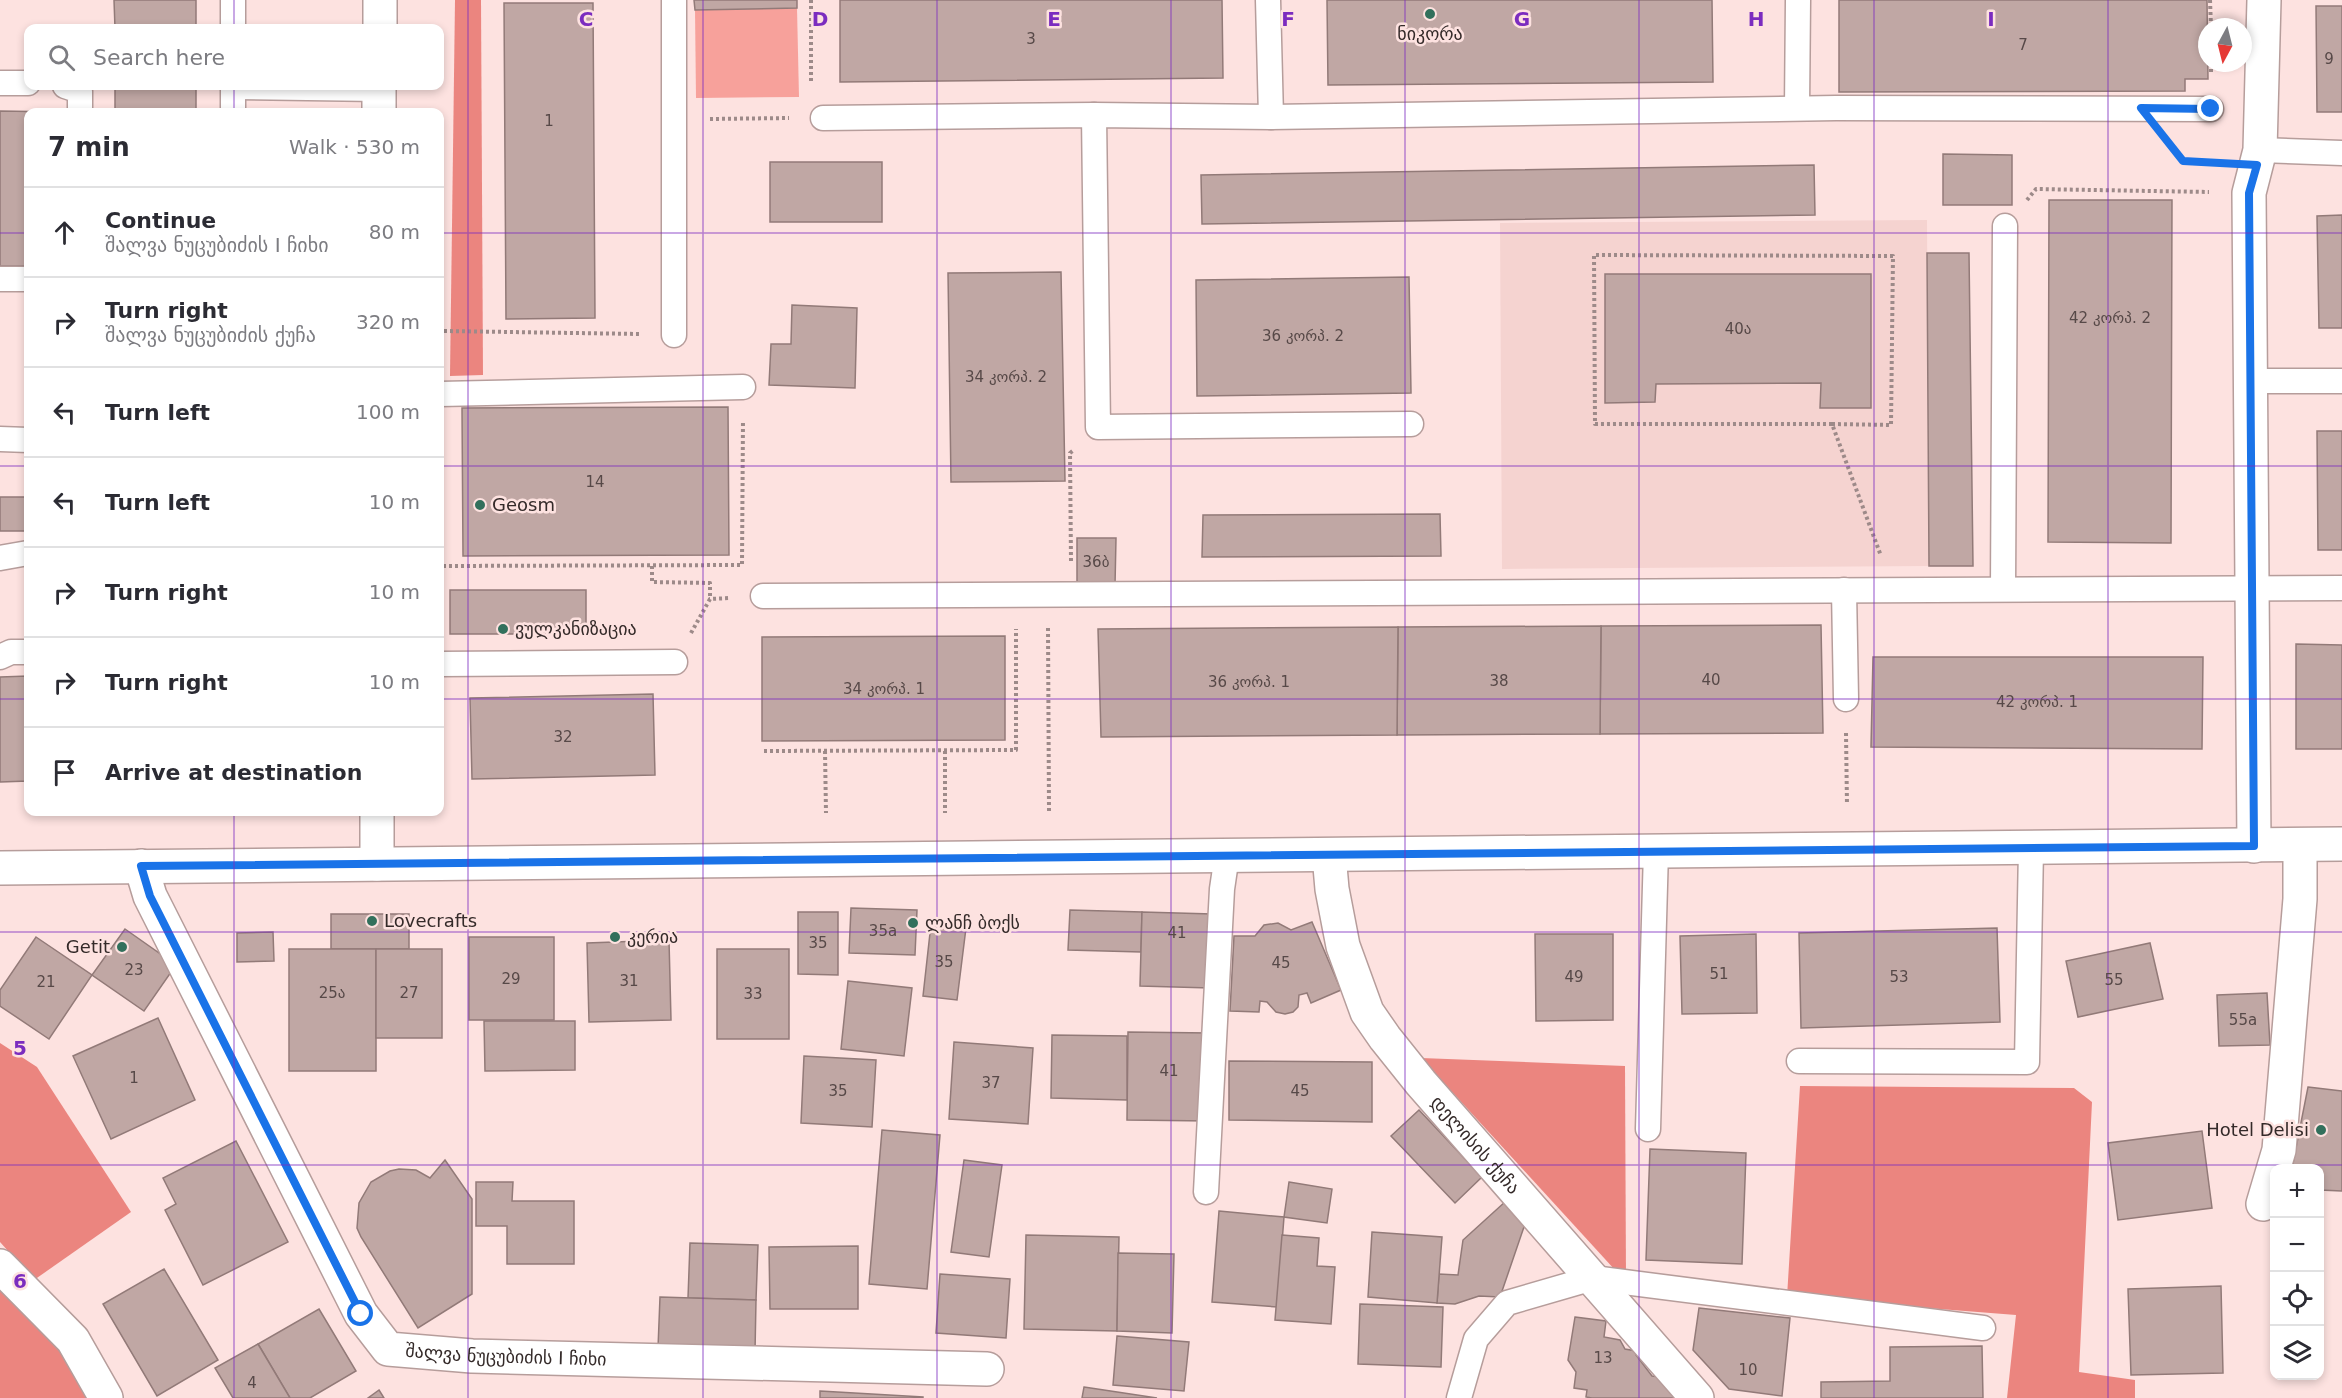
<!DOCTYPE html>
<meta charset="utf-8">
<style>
body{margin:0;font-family:"DejaVu Sans","Noto Sans Georgian",sans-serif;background:#f2f2f3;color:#2b2b33}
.controls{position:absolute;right:18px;bottom:18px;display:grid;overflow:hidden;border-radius:12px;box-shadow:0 3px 9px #0003}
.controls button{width:54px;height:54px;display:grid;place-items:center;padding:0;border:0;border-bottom:2px solid #e1e1e2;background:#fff;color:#2b2b33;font:30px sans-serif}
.compass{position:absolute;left:2198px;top:18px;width:54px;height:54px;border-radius:50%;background:#fff;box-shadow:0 3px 9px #0003;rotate:187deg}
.stop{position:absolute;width:18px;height:18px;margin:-14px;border:4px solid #1a73e8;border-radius:50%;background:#fff}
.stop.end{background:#1a73e8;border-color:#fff;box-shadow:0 2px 6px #0008}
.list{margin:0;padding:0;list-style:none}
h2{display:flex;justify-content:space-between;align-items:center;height:78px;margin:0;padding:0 24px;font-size:26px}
h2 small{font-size:20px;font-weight:400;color:#7c7c81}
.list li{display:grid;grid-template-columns:39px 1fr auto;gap:18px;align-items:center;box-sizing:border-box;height:90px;padding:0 24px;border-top:2px solid #e1e1e2}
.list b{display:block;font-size:22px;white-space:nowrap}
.list p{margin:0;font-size:20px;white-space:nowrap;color:#7c7c81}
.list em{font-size:20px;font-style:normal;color:#7c7c81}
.icon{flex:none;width:33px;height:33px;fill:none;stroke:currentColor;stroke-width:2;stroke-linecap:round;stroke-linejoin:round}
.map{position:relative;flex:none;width:2342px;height:1398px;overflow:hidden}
.search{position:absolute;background:#fff;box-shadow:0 3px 9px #0003;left:24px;top:24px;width:420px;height:66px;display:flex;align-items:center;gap:15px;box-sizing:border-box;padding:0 21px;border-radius:12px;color:#7c7c81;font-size:22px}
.panel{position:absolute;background:#fff;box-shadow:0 3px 9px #0003;left:24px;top:108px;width:420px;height:708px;border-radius:12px}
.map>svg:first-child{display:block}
.built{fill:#f5d3d0}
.green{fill:#f7a19b}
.forest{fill:#eb857f}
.building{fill:#c0a7a4;stroke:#927a78;stroke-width:1.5}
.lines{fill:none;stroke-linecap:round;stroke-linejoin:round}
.lane-casing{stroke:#b69d9b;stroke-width:27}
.street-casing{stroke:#b69d9b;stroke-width:36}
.secondary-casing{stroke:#b69d9b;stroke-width:36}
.path{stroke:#9d8a89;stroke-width:4;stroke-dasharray:3 3;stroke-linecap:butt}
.lane{stroke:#fff;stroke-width:24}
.street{stroke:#fff;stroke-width:33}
.secondary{stroke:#fff;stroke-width:33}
.route{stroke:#1a73e8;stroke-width:8}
.grid{fill:none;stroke:#7b2cbf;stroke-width:1.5;stroke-opacity:0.55}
.poi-dot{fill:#32705c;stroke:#fde2e0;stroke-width:2}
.labels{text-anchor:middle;stroke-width:5;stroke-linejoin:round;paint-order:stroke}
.number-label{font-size:15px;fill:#574948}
.poi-label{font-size:18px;fill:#342a29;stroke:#fde2e0;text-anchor:start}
.street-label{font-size:18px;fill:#342a29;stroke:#fde2e0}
.grid-label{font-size:20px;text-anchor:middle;font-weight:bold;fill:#7b2cbf;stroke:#fde2e0;stroke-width:5;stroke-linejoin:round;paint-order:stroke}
</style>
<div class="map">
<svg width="2342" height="1398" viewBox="0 0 2342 1398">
<rect width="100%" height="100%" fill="#fde2e0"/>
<!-- built -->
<path class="built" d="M1927,220L1929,566L1502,569L1500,223Z"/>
<!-- green -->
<path class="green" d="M797,8L799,97L696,98L695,10Z"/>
<!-- forest -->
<g class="forest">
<path d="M455,0H481L483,375L450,376Z"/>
<path d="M0,1043L37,1067L131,1212L34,1280L0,1242Z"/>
<path d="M1421,1058L1625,1066L1626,1282Z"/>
<path d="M1800,1086L2074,1088L2092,1102L2079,1372L2135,1380V1398H2007L2016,1315L1787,1297Z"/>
<path d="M0,1282L69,1355L89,1398H0Z"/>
</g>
<!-- building -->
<g class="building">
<path d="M114,0H196V28H115Z"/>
<path d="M694,0H797V8L695,10Z"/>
<path d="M840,0H1222L1223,78L840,82Z"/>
<path d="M1327,0H1712L1713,82L1328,85Z"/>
<path d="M1839,0H2207L2208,79H2185V91L1839,92Z"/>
<path d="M504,3H593L595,318L506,319Z"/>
<path d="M2316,6H2342V112H2317Z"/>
<rect x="115" y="86" width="81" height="26"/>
<path d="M0,111L61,112H28V266H0Z"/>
<path d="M1943,154L2012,155V205H1943Z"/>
<rect x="770" y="162" width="112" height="60"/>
<path d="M1814,165L1815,215L1202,224L1201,175Z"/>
<path d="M2049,200H2172L2171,543L2048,542Z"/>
<path d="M2342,215V328H2319L2317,216Z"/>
<path d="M1927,253H1969L1973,566H1929Z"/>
<path d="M1061,272L1065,481L951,482L948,273Z"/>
<path d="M1605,274H1871V408H1820L1821,383L1656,384L1655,402L1605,403Z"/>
<path d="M1409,277L1411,393L1197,396L1196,280Z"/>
<path d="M792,305L857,308L855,388L769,385L771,344H791Z"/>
<path d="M728,407L729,555L463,556L462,408Z"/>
<path d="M2317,431H2342V550H2318Z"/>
<rect x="0" y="497" width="28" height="34"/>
<path d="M1440,514L1441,556L1202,557L1203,515Z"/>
<path d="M1077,538H1116L1115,586L1077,585Z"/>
<rect x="450" y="590" width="136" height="44"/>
<path d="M1821,625L1823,733L1600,734L1601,626Z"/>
<path d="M1601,626L1600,734L1397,735L1398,627Z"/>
<path d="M1398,627L1397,735L1101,737L1098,629Z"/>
<path d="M1005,636V740L762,741V637Z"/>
<path d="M2296,644L2342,645V749H2296Z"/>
<path d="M1873,657H2203L2202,749L1871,747Z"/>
<path d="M28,676V781L0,782V677Z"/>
<path d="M653,694L655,775L472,779L470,698Z"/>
<path d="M851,908L917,910L915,955L849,953Z"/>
<path d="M1070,910L1142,912L1141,952L1068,950Z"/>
<path d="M798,912H838V975L798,974Z"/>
<path d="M1142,912L1212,914L1210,988L1140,986Z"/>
<rect x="331" y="914" width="78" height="35"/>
<path d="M1312,922L1341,990L1311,1003L1307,993L1299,995L1298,1007L1293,1012L1285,1014L1276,1012L1267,1002L1260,1001L1259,1012L1230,1011L1234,936H1255L1264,925L1278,923L1291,930Z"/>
<path d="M931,924L966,928L957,1000L923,996Z"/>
<path d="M1997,928L2000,1022L1801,1028L1799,933Z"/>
<path d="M125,929L176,965L144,1011L92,975Z"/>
<path d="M273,932L274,961L237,962V933Z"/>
<path d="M1535,934H1613V1020L1536,1021Z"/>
<path d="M1756,934L1757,1013L1682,1014L1680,936Z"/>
<path d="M36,937L92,975L49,1039L0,1006V990Z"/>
<rect x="469" y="937" width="85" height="83"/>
<path d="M669,940L671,1020L589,1022L587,943Z"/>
<path d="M2150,943L2163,999L2078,1017L2066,961Z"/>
<rect x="289" y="949" width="87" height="122"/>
<rect x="376" y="949" width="66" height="89"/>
<rect x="717" y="949" width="72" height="90"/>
<path d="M848,981L912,988L904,1056L841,1049Z"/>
<path d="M2267,993L2270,1045L2219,1046L2217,995Z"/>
<path d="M158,1018L195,1100L111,1139L73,1056Z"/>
<path d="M484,1021H575V1070L485,1071Z"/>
<path d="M1128,1032L1210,1033L1209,1121L1127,1120Z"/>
<path d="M1052,1035L1127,1036V1100L1051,1098Z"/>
<path d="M954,1042L1033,1048L1028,1124L949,1119Z"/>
<path d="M804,1056L876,1060L872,1127L801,1123Z"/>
<path d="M1229,1061L1372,1062V1122L1229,1120Z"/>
<path d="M2308,1087L2342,1091V1191L2320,1190V1168H2292Z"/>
<path d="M1419,1110L1482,1177L1455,1203L1391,1136Z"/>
<path d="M882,1130L940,1135L927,1289L869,1284Z"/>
<path d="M2202,1131L2212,1208L2118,1220L2108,1143Z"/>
<path d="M236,1141L288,1242L203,1285L165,1210L176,1204L163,1178Z"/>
<path d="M1650,1149L1746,1153L1742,1264L1646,1260Z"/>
<path d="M445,1160L472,1199V1294L418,1328L361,1237L357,1228L359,1203L371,1182L390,1171L399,1169L416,1170L430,1178Z"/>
<path d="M964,1160L1002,1165L989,1257L951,1252Z"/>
<path d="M476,1182H513L512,1201H574V1264H507V1226H476Z"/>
<path d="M1289,1182L1332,1189L1327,1223L1284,1217Z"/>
<path d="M1506,1201L1525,1224L1500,1297L1479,1296L1455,1304L1437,1303L1439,1274L1458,1275L1463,1240Z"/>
<path d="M1219,1211L1284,1217L1277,1307L1212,1302Z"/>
<path d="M1372,1232L1442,1237L1437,1303L1368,1297Z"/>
<path d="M1026,1235L1119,1237L1117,1331L1024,1329Z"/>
<path d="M1282,1235L1319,1238L1317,1266L1335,1267L1331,1324L1275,1320Z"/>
<path d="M690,1243L758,1245L756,1300L688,1298Z"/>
<path d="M858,1246V1309H770L769,1247Z"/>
<path d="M1118,1253L1174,1254L1172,1333L1117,1331Z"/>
<path d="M164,1269L218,1360L157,1396L103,1304Z"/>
<path d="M940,1274L1010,1279L1006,1338L936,1333Z"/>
<path d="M2221,1286L2223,1373L2131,1375L2128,1289Z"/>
<path d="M660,1297L756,1300L755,1352L658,1348Z"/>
<path d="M1360,1304L1443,1307L1441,1367L1358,1364Z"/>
<path d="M1699,1308L1790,1318L1782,1396L1729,1389L1693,1350Z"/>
<path d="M319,1309L356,1371L310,1398H290L258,1344Z"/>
<path d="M1575,1317L1606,1321L1604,1337L1620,1340L1625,1349L1636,1351V1355L1652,1376L1660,1377L1675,1398H1592L1586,1397L1587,1390L1574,1388L1576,1372L1568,1360Z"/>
<path d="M1117,1336L1189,1342L1184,1391L1113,1385Z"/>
<path d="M258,1344L290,1398H233L215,1368Z"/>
<path d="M1982,1346L1983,1398H1821V1382L1890,1381V1347Z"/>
<path d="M1084,1387L1157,1398H1082Z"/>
<path d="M379,1390L384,1398H368Z"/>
<path d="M820,1391L923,1397V1398H820Z"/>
</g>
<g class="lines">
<!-- lane casing -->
<g class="lane-casing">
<g id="lane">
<path d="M1268,0L1271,117"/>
<path d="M233,28V0"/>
<path d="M0,83H28"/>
<path d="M65,86L80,91V112"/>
<path d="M233,86V112"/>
<path d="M233,87L379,89"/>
<path d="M1797,108L1798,0"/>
<path d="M1094,115L1098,427L1411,424"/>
<path d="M823,118L1094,115L1271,117L1836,108L2211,109"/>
<path d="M2260,150L2342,153"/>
<path d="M0,279H28"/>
<path d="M674,335V0"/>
<path d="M2252,381H2342"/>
<path d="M440,394L743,387"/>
<path d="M0,439L28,440"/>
<path d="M0,558L28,553"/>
<path d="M2003,589L2005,226"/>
<path d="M1844,590L1846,699"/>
<path d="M763,596L2342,588"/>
<path d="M0,657L11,652H28"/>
<path d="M440,664L675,662"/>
<path d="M1799,1061L2027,1062L2031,848"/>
<path d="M1648,1129L1656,851"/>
<path d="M1206,1192L1222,889L1227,855"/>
<path d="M1459,1398L1476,1339L1507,1303L1593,1278L1983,1328"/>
</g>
</g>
<!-- street casing -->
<g class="street-casing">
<g id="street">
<path d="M2254,846L2249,193L2260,150L2264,0"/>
<path id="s1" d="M1329,855L1332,889L1343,946L1367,1012L1385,1038L1421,1083L1697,1398"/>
<path id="s2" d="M141,866L150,896L361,1314L388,1349L472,1356L987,1369"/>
<path d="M2263,1204L2279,1150L2300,899V845"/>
<path d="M0,1266L73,1340L106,1398"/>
</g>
</g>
<!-- secondary casing -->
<g class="secondary-casing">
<g id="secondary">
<path d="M380,28V0"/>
<path d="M379,112V86"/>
<path d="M377,812V864"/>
<path d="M0,868L2342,844"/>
</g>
</g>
<!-- path -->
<g class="path">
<path d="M811,0V84"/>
<path d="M2210,0L2211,27"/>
<path d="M2211,63V75"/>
<path d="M710,119L789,118"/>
<path d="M2169,144L2183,161L2217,163"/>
<path d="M2027,200L2036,189L2209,192"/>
<path d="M444,331L640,334"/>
<path d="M1832,424L1891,425L1893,256L1594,255L1595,424H1832L1881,556"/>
<path d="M1071,561L1070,453L1074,450"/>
<path d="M443,566L742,565L743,420"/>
<path d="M652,566V582L710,583V599"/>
<path d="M1048,628L1049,811"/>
<path d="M691,633L710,599L730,598"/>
<path d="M1846,733L1847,805"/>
<path d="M764,751L1016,750V629"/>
<path d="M825,751L826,813"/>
<path d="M945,751V813"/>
</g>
<!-- lane -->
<use href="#lane" class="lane"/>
<!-- street -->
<use href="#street" class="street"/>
<!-- secondary -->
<use href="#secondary" class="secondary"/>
</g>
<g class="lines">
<!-- route -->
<path class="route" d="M361,1314L150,896L141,866L2254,846L2249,193L2257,165L2183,161L2141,108L2211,109"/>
</g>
<!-- grid -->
<path class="grid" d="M234,0V28M468,0V1398M703,0V1398M937,0V1398M1171,0V1398M1405,0V1398M1639,0V1398M1874,0V1398M2108,0V1398M234,86V112M0,233H28M440,233H2342M0,466H28M440,466H2342M0,699H28M440,699H2342M234,812V1398M0,932H2342M0,1165H2342"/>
<!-- markers -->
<g class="poi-dot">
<circle cx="1430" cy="14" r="6"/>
<circle cx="480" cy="505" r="6"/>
<circle cx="503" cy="629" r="6"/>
<circle cx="372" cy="921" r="6"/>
<circle cx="913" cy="923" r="6"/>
<circle cx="615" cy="937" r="6"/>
<circle cx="122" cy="947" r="6"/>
<circle cx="2321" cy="1130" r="6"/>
</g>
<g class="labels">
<!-- number labels -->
<g class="number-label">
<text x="1031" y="44">3</text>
<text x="2023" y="50">7</text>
<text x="2329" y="64">9</text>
<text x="549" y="126">1</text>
<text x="2110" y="323">42 კორპ. 2</text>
<text x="1738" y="334">40ა</text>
<text x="1303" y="341">36 კორპ. 2</text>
<text x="1006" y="382">34 კორპ. 2</text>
<text x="595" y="487">14</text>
<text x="1096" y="567">36ბ</text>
<text x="1711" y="685">40</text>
<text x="1499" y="686">38</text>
<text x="1249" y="687">36 კორპ. 1</text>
<text x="884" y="694">34 კორპ. 1</text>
<text x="2037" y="707">42 კორპ. 1</text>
<text x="563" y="742">32</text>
<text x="883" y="936">35a</text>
<text x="1177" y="938">41</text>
<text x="818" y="948">35</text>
<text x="944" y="967">35</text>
<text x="1281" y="968">45</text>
<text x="134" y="975">23</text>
<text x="1719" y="979">51</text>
<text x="1574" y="982">49</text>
<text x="1899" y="982">53</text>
<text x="511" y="984">29</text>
<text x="2114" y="985">55</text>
<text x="629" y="986">31</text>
<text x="46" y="987">21</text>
<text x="332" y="998">25ა</text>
<text x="409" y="998">27</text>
<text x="753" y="999">33</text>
<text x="2243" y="1025">55a</text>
<text x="1169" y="1076">41</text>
<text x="134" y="1083">1</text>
<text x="991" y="1088">37</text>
<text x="838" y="1096">35</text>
<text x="1300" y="1096">45</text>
<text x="1603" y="1363">13</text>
<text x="1748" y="1375">10</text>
<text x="252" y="1388">4</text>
</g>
<!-- poi labels -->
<g class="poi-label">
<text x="1430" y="40" text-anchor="middle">ნიკორა</text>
<text x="492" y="511">Geosm</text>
<text x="515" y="635">ვულკანიზაცია</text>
<text x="384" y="927">Lovecrafts</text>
<text x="925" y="929">ლანჩ ბოქს</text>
<text x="627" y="943">კერია</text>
<text x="110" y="953" text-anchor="end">Getit</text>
<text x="2309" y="1136" text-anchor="end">Hotel Delisi</text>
</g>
<!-- street labels -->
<g class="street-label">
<text dy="6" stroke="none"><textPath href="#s1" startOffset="334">დელისის ქუჩა</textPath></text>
<text dy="6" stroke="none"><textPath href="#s2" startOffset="662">შალვა ნუცუბიძის I ჩიხი</textPath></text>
</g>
</g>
<g class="grid-label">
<text x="586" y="26">C</text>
<text x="820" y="26">D</text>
<text x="1054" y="26">E</text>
<text x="1288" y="26">F</text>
<text x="1522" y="26">G</text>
<text x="1756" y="26">H</text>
<text x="1991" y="26">I</text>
<text x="20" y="1055">5</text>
<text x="20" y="1288">6</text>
</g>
</svg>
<div class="controls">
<button>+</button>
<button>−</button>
<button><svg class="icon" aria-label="locate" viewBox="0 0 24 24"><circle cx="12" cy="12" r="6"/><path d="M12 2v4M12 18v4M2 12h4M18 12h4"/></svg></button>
<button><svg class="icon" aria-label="layers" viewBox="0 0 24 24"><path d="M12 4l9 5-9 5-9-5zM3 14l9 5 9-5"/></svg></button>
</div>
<svg class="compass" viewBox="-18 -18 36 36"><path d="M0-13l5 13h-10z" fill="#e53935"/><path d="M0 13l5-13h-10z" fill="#7c7c81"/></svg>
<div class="stop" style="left:361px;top:1314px"></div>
<div class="stop end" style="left:2211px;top:109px"></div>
<div class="search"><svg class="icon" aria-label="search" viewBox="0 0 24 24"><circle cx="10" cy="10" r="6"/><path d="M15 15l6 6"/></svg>Search here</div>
<section class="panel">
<h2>7 min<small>Walk · 530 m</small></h2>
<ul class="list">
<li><svg class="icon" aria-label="ahead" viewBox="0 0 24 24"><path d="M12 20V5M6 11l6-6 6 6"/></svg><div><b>Continue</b><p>შალვა ნუცუბიძის I ჩიხი</p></div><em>80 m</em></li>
<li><svg class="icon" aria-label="right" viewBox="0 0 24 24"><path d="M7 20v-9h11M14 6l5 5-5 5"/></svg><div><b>Turn right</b><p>შალვა ნუცუბიძის ქუჩა</p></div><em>320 m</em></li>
<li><svg class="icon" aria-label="left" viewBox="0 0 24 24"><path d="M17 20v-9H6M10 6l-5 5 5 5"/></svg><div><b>Turn left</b></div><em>100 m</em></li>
<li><svg class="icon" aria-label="left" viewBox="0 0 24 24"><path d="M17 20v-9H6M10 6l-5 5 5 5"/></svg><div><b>Turn left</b></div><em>10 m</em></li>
<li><svg class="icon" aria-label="right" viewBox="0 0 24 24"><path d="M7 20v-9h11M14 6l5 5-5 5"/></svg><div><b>Turn right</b></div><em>10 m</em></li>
<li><svg class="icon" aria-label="right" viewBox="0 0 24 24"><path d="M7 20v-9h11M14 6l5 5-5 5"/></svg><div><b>Turn right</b></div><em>10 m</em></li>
<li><svg class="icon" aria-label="arrive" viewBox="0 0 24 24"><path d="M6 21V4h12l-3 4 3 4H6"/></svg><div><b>Arrive at destination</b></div></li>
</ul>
</section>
</div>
